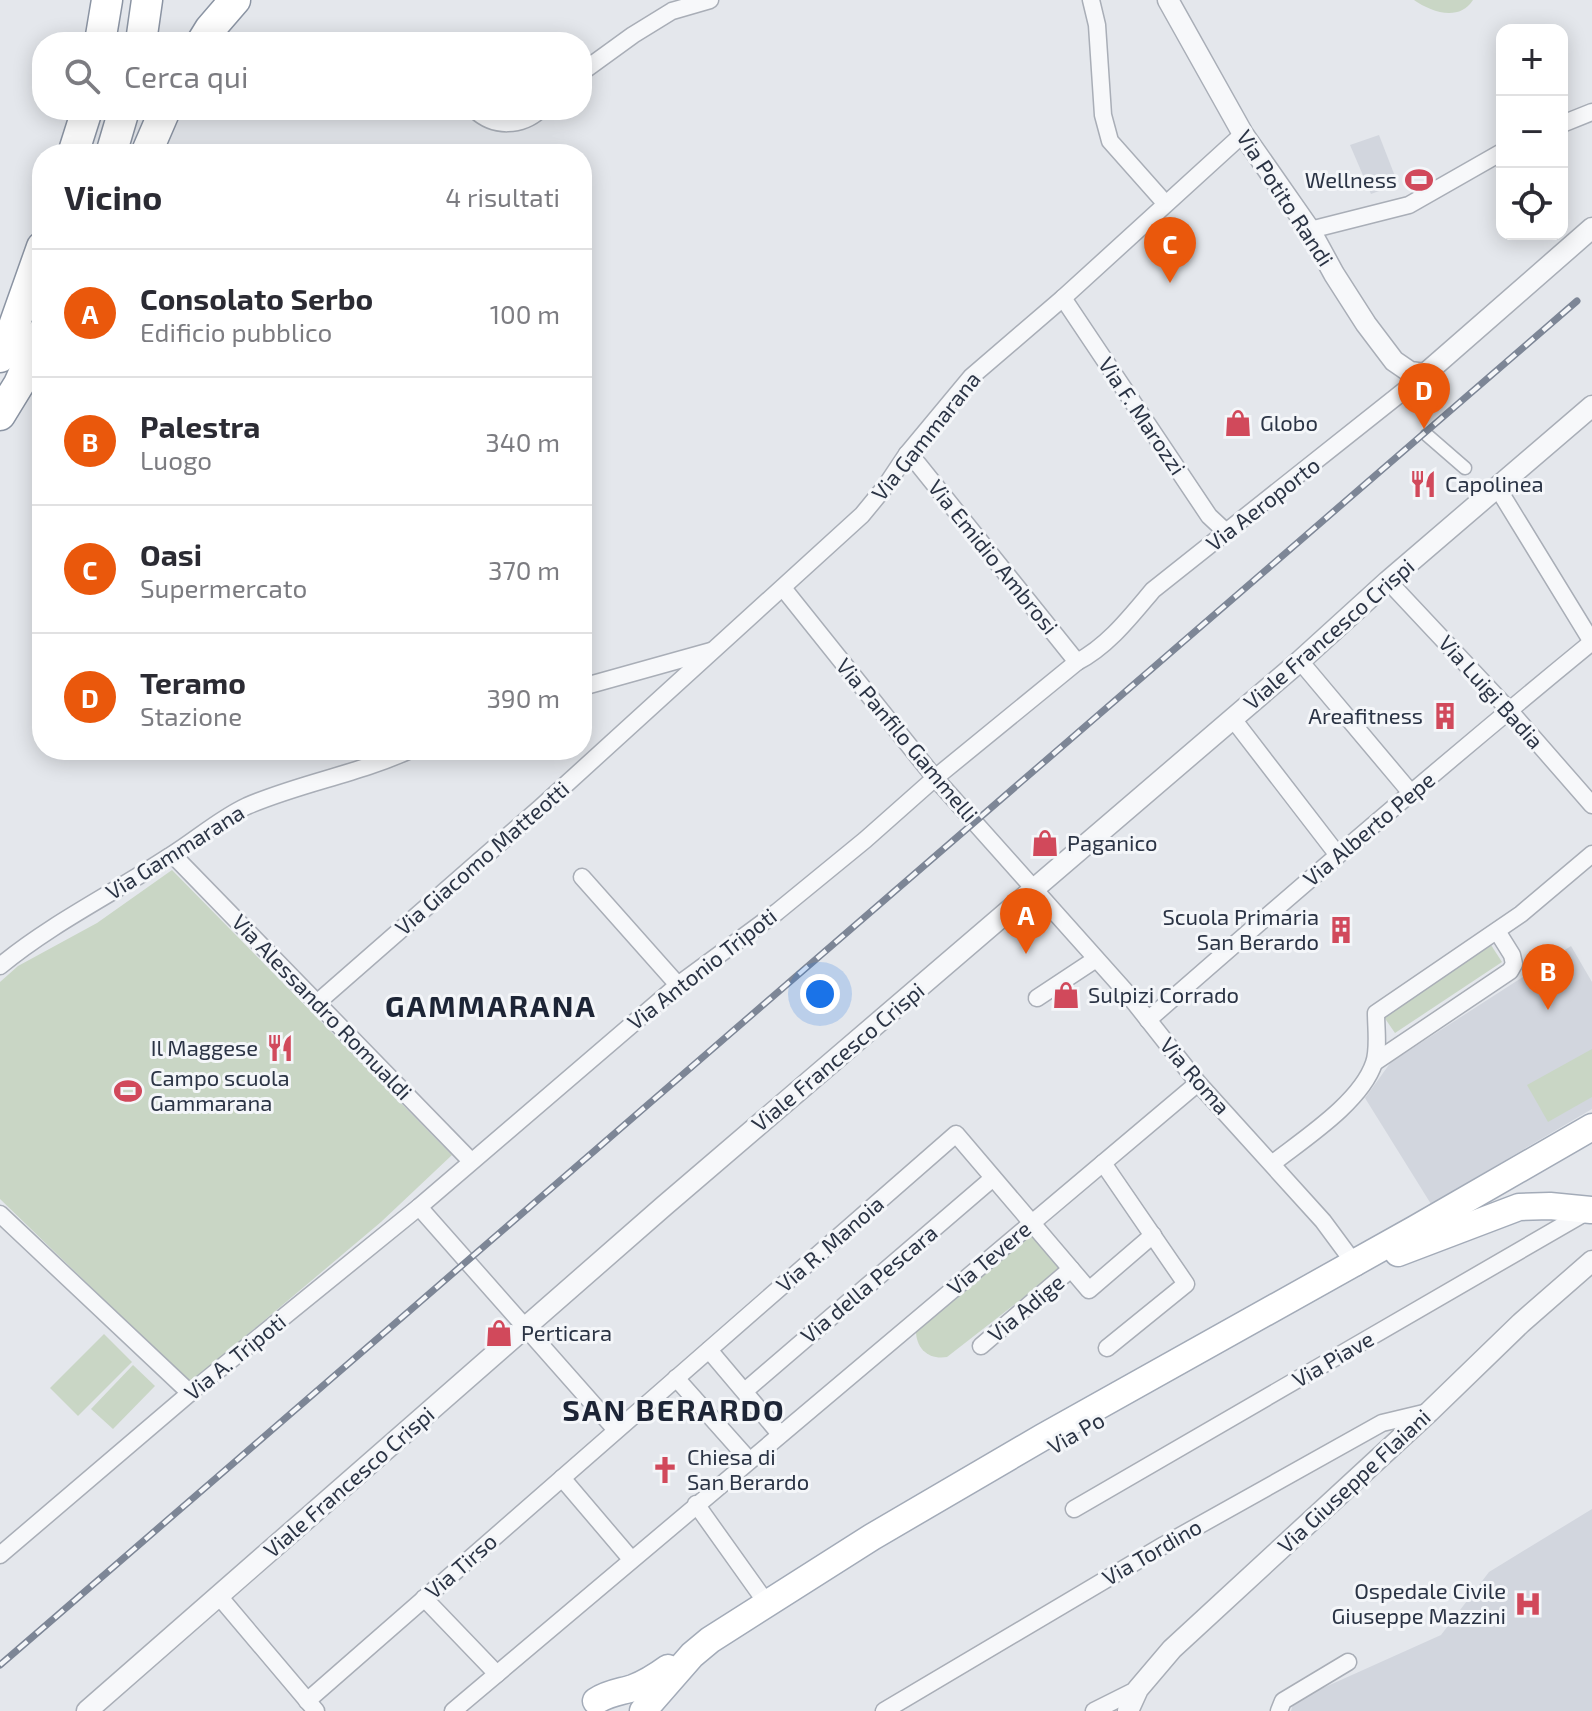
<!DOCTYPE html>
<html lang="it">
<meta charset="utf-8">
<style>
body{margin:0;font-family:"Exo 2",sans-serif;background:#f2f2f3;color:#2b2b33}
.controls{position:absolute;right:24px;top:24px;display:grid;overflow:hidden;border-radius:16px;box-shadow:0 4px 20px #0003}
.controls button{width:72px;height:72px;display:grid;place-items:center;padding:0;border:0;border-bottom:2px solid #e1e1e2;background:#fff;color:#2b2b33;font:40px sans-serif}
.you{position:absolute;left:820px;top:994px;width:28px;height:28px;margin:-20px;border:6px solid #fff;border-radius:50%;background:#1a73e8;box-shadow:0 0 0 12px #1a73e833}
.badge{display:grid;place-items:center;width:52px;height:52px;border-radius:50%;background:#ea580c;color:#fff;font-size:26px;font-weight:700}
.pin{position:absolute;translate:-50% -66px;filter:drop-shadow(0 2px 4px #0008)}
.pin::after{content:'';position:absolute;top:42px;width:28px;height:24px;background:inherit;clip-path:polygon(0 0,100% 0,50% 100%)}
.list{margin:0;padding:0;list-style:none}
h2{display:flex;justify-content:space-between;align-items:center;height:104px;margin:0;padding:0 32px;font-size:34px}
h2 small{font-size:26px;font-weight:400;color:#7c7c81}
.list li{display:grid;grid-template-columns:52px 1fr auto;gap:24px;align-items:center;box-sizing:border-box;height:128px;padding:0 32px;border-top:2px solid #e1e1e2}
.list b{display:block;font-size:30px;white-space:nowrap}
.list p{margin:0;font-size:26px;white-space:nowrap;color:#7c7c81}
.list em{font-size:26px;font-style:normal;color:#7c7c81}
.icon{flex:none;width:44px;height:44px;fill:none;stroke:currentColor;stroke-width:2;stroke-linecap:round;stroke-linejoin:round}
.map{position:relative;flex:none;width:1592px;height:1711px;overflow:hidden}
.search{position:absolute;background:#fff;box-shadow:0 4px 20px #0003;left:32px;top:32px;width:560px;height:88px;display:flex;align-items:center;gap:20px;box-sizing:border-box;padding:0 28px;border-radius:32px;color:#7c7c81;font-size:30px}
.panel{position:absolute;background:#fff;box-shadow:0 4px 20px #0003;left:32px;top:144px;width:560px;height:616px;border-radius:32px}
.map>svg:first-child{display:block}
.built{fill:#d2d6de}
.green{fill:#c9d6c5}
.lines{fill:none;stroke-linecap:round;stroke-linejoin:round}
.pedestrian-casing{stroke:#a9aeb7;stroke-width:15}
.minor-casing{stroke:#a9aeb7;stroke-width:19}
.tertiary-casing{stroke:#a9aeb7;stroke-width:23}
.primary-casing{stroke:#a3abb8;stroke-width:29}
.motorway-casing{stroke:#8b94a3;stroke-width:33}
.pedestrian{stroke:#f7f8fa;stroke-width:12}
.minor{stroke:#f7f8fa;stroke-width:16}
.tertiary{stroke:#f7f8fa;stroke-width:20}
.primary{stroke:#fff;stroke-width:26}
.motorway{stroke:#fff;stroke-width:30}
.rail-casing{stroke:#7d8696;stroke-width:7}
.rail{stroke:#f4f6f9;stroke-width:4;stroke-dasharray:12;stroke-linecap:butt}
.labels{text-anchor:middle;stroke-width:6;stroke-linejoin:round;paint-order:stroke}
.poi-label{font-size:22px;fill:#2b3445;stroke:#f4f6f9;text-anchor:start}
.street-label{font-size:22px;fill:#2b3445;stroke:#f4f6f9}
.district-label{font-size:30px;font-weight:bold;letter-spacing:2px;fill:#1d2536;stroke:#f4f6f9}
</style>
<div class="map">
<svg width="1592" height="1711" viewBox="0 0 1592 1711">
<rect width="100%" height="100%" fill="#e4e7ec"/>
<!-- built -->
<g class="built">
<path d="M1379,135L1398,184L1371,194L1350,145Z"/>
<path d="M1571,946L1592,982V1109L1431,1204L1365,1098L1391,1062Z"/>
<path d="M1592,1509V1711H1291L1294,1701L1441,1635L1489,1572Z"/>
</g>
<!-- green -->
<g class="green">
<path d="M1414,0H1473C1459,22 1431,12 1414,0Z"/>
<path d="M172,870L452,1155L381,1222L190,1383L0,1199V982L18,966L97,923Z"/>
<path d="M1491,945L1502,962L1395,1033L1384,1017Z"/>
<path d="M1592,1049V1097L1548,1122L1527,1085Z"/>
<path d="M1029,1233L1060,1269L947,1357C928,1360 915,1348 916,1328Z"/>
<path d="M104,1334L132,1362L78,1416L50,1388Z"/>
<path d="M133,1365L155,1386L113,1429L91,1409Z"/>
</g>
<g class="lines">
<!-- pedestrian casing -->
<g class="pedestrian-casing">
<path id="pedestrian" d="M1427,435L1465,468"/>
</g>
<!-- minor casing -->
<g class="minor-casing">
<g id="minor">
<path d="M1091,0L1097,25L1103,115L1110,141L1165,203"/>
<path d="M582,72L633,35L672,11L710,0"/>
<path d="M475,110C494,128 521,127 540,110"/>
<path d="M1562,124L1592,112"/>
<path d="M1310,230L1409,205L1502,152"/>
<path d="M1063,298L1209,516L1225,531"/>
<path d="M907,454L918,464L1077,662"/>
<path d="M1497,487L1592,642"/>
<path d="M1388,581L1509,710L1592,805"/>
<path d="M783,588L935,778L1127,993L1198,1083L1323,1221L1357,1267"/>
<path d="M1300,661L1411,793"/>
<path d="M582,687L711,651"/>
<path d="M1233,719L1337,854"/>
<path d="M173,855L471,1161"/>
<path d="M582,877L678,985"/>
<path d="M0,966C52,923 114,893 170,856C196,840 219,819 247,806C300,783 358,774 410,750"/>
<path d="M1037,998L1096,959"/>
<path d="M318,1002L540,808L862,515L885,487L907,454L971,377L1063,298L1243,134"/>
<path d="M1148,1020C1294,892 1442,765 1592,642"/>
<path d="M1375,1062L1510,971L1514,964L1512,955L1497,931"/>
<path d="M1103,1163L1186,1284L1107,1348"/>
<path d="M1273,1163C1305,1138 1361,1102 1374,1063C1379,1049 1376,1028 1376,1013L1521,914L1592,854"/>
<path d="M419,1207L616,1430"/>
<path d="M0,1214L190,1393"/>
<path d="M981,1346L1071,1269"/>
<path d="M709,1350L780,1434"/>
<path d="M676,1378L749,1460"/>
<path d="M746,1390L993,1178"/>
<path d="M562,1478L631,1559"/>
<path d="M696,1504L768,1605"/>
<path d="M1074,1509L1588,1211"/>
<path d="M0,1555L190,1393L419,1207L678,985L777,912L865,840L935,778L1077,662C1108,646 1131,616 1153,590L1425,374"/>
<path d="M218,1595L316,1711"/>
<path d="M424,1598L497,1674"/>
<path d="M307,1701L956,1134L1089,1290L1153,1235"/>
<path d="M453,1711L1198,1083"/>
<path d="M884,1711L1164,1545L1382,1423L1428,1412"/>
<path d="M1094,1711L1138,1689"/>
<path d="M1279,1711L1283,1701L1348,1662"/>
</g>
</g>
<!-- tertiary casing -->
<g class="tertiary-casing">
<g id="tertiary">
<path d="M1168,0L1243,134L1310,230L1334,274L1366,324L1394,361L1410,372L1425,374L1592,228"/>
<path d="M87,1711L664,1206L1300,661L1388,581L1592,406"/>
<path d="M1128,1711L1138,1689L1172,1649L1429,1412L1521,1323L1592,1261"/>
</g>
</g>
<!-- primary casing -->
<g class="primary-casing">
<g id="primary">
<path d="M1398,1253L1519,1207L1550,1206L1591,1210"/>
<path d="M596,1701C608,1693 620,1692 633,1688C646,1683 657,1676 668,1668"/>
<path d="M643,1711L692,1655L710,1640L872,1537L1043,1437L1415,1229L1592,1127"/>
</g>
</g>
<!-- motorway casing -->
<g class="motorway-casing">
<g id="motorway">
<path d="M100,42L107,0"/>
<path d="M141,42L147,0"/>
<path d="M202,42L210,29L235,0"/>
<path d="M73,154L87,110"/>
<path d="M111,154L124,110"/>
<path d="M146,154L165,110"/>
<path d="M0,357L9,340L42,247"/>
<path d="M0,415L19,384L42,333"/>
</g>
</g>
<!-- pedestrian -->
<use href="#pedestrian" class="pedestrian"/>
<!-- minor -->
<use href="#minor" class="minor"/>
<!-- tertiary -->
<use href="#tertiary" class="tertiary"/>
<!-- primary -->
<use href="#primary" class="primary"/>
<!-- motorway -->
<use href="#motorway" class="motorway"/>
<!-- rail casing -->
<g class="rail-casing">
<path id="rail" d="M0,1665L1577,301"/>
</g>
<!-- rail -->
<use href="#rail" class="rail"/>
</g>
<!-- icons -->
<defs>
<g id="stadium-bare" transform="scale(2.16)"><path d="M0-5a6.5 5 0 1 0 0 10a6.5 5 0 1 0 0-10ZM-3.5-1.8h7v3.6h-7Z" fill="#d1495b" stroke="#f4f6f9" stroke-width="2.5" paint-order="stroke"/></g>
<g id="shop-bare" transform="scale(2.16)"><path d="M-5-2.5h2.3a2.7 3.5 0 0 1 5.4 0H5L5.5 6h-11ZM-1.5-2.5h3a1.5 2.3 0 0 0-3 0Z" fill="#d1495b" stroke="#f4f6f9" stroke-width="2.5" paint-order="stroke"/></g>
<g id="restaurant-bare" transform="scale(2.16)"><path d="M-5-6h1v4h1v-4h1v4h1v-4h1v5L-1.5 .5V6h-2V.5L-5-1ZM5-6V6H3V1.5H1.5Q1.5-4 5-6Z" fill="#d1495b" stroke="#f4f6f9" stroke-width="2.5" paint-order="stroke"/></g>
<g id="building-bare" transform="scale(2.16)"><path d="M-4-6H4V6H1V3H-1V6H-4ZM-2.5-4.3h1.7v1.8h-1.7ZM.8-4.3h1.7v1.8H.8ZM-2.5-1h1.7V.8h-1.7ZM.8-1h1.7V.8H.8Z" fill="#d1495b" stroke="#f4f6f9" stroke-width="2.5" paint-order="stroke"/></g>
<g id="church-bare" transform="scale(2.16)"><path d="M-1.2-6h2.4v3.5h3.3v2.4h-3.3V6h-2.4V-.1h-3.3v-2.4h3.3Z" fill="#d1495b" stroke="#f4f6f9" stroke-width="2.5" paint-order="stroke"/></g>
<g id="hospital-bare" transform="scale(2.16)"><path d="M-5-5h3v3.5h4V-5h3V5h-3V1.5h-4V5h-3Z" fill="#d1495b" stroke="#f4f6f9" stroke-width="2.5" paint-order="stroke"/></g>
</defs>
<g fill-rule="evenodd">
<use href="#stadium-bare" x="1419" y="180"/>
<use href="#shop-bare" x="1238" y="423"/>
<use href="#restaurant-bare" x="1423" y="484"/>
<use href="#building-bare" x="1445" y="716"/>
<use href="#shop-bare" x="1045" y="843"/>
<use href="#building-bare" x="1341" y="930"/>
<use href="#shop-bare" x="1066" y="995"/>
<use href="#restaurant-bare" x="280" y="1048"/>
<use href="#stadium-bare" x="128" y="1091"/>
<use href="#shop-bare" x="499" y="1333"/>
<use href="#church-bare" x="665" y="1470"/>
<use href="#hospital-bare" x="1528" y="1604"/>
</g>
<g class="labels">
<!-- poi labels -->
<g class="poi-label">
<text x="1397" y="188" text-anchor="end">Wellness</text>
<text x="1260" y="431">Globo</text>
<text x="1445" y="492">Capolinea</text>
<text x="1423" y="724" text-anchor="end">Areafitness</text>
<text x="1067" y="851">Paganico</text>
<text x="1319" y="925" text-anchor="end">Scuola Primaria<tspan x="1319" dy="25">San Berardo</tspan></text>
<text x="1088" y="1003">Sulpizi Corrado</text>
<text x="258" y="1056" text-anchor="end">Il Maggese</text>
<text x="150" y="1086">Campo scuola<tspan x="150" dy="25">Gammarana</tspan></text>
<text x="521" y="1341">Perticara</text>
<text x="687" y="1465">Chiesa di<tspan x="687" dy="25">San Berardo</tspan></text>
<text x="1506" y="1599" text-anchor="end">Ospedale Civile<tspan x="1506" dy="25">Giuseppe Mazzini</tspan></text>
</g>
<!-- street labels -->
<g class="street-label">
<text transform="translate(1285 198) rotate(57)" y="8">Via Potito Randi</text>
<text transform="translate(1142 416) rotate(56)" y="8">Via F. Marozzi</text>
<text transform="translate(926 436) rotate(-51)" y="8">Via Gammarana</text>
<text transform="translate(1263 504) rotate(-38)" y="8">Via Aeroporto</text>
<text transform="translate(993 557) rotate(51)" y="8">Via Emidio Ambrosi</text>
<text transform="translate(1329 634) rotate(-41)" y="8">Viale Francesco Crispi</text>
<text transform="translate(1491 692) rotate(48)" y="8">Via Luigi Badia</text>
<text transform="translate(907 740) rotate(50)" y="8">Via Panfilo Gammelli</text>
<text transform="translate(1369 829) rotate(-40)" y="8">Via Alberto Pepe</text>
<text transform="translate(175 852) rotate(-32)" y="8">Via Gammarana</text>
<text transform="translate(482 858) rotate(-41)" y="8">Via Giacomo Matteotti</text>
<text transform="translate(702 969) rotate(-38)" y="8">Via Antonio Tripoti</text>
<text transform="translate(322 1007) rotate(46)" y="8">Via Alessandro Romualdi</text>
<text transform="translate(838 1057) rotate(-40)" y="8">Viale Francesco Crispi</text>
<text transform="translate(1195 1076) rotate(49)" y="8">Via Roma</text>
<text transform="translate(830 1244) rotate(-41)" y="8">Via R. Manoia</text>
<text transform="translate(989 1258) rotate(-40)" y="8">Via Tevere</text>
<text transform="translate(869 1284) rotate(-40)" y="8">Via della Pescara</text>
<text transform="translate(1026 1308) rotate(-40)" y="8">Via Adige</text>
<text transform="translate(235 1357) rotate(-39)" y="8">Via A. Tripoti</text>
<text transform="translate(1333 1359) rotate(-30)" y="8">Via Piave</text>
<text transform="translate(1076 1433) rotate(-30)" y="8">Via Po</text>
<text transform="translate(1354 1481) rotate(-43)" y="8">Via Giuseppe Flaiani</text>
<text transform="translate(349 1482) rotate(-41)" y="8">Viale Francesco Crispi</text>
<text transform="translate(1152 1552) rotate(-30)" y="8">Via Tordino</text>
<text transform="translate(461 1566) rotate(-41)" y="8">Via Tirso</text>
</g>
<!-- district labels -->
<g class="district-label">
<text x="491" y="1017">GAMMARANA</text>
<text x="674" y="1421">SAN BERARDO</text>
</g>
</g>
</svg>
<div class="controls">
<button>+</button>
<button>−</button>
<button><svg class="icon" aria-label="locate" viewBox="0 0 24 24"><circle cx="12" cy="12" r="6"/><path d="M12 2v4M12 18v4M2 12h4M18 12h4"/></svg></button>
</div>
<div class="you"></div>
<div class="pin badge" style="left:1026px;top:954px">A</div>
<div class="pin badge" style="left:1548px;top:1010px">B</div>
<div class="pin badge" style="left:1170px;top:283px">C</div>
<div class="pin badge" style="left:1424px;top:429px">D</div>
<div class="search"><svg class="icon" aria-label="search" viewBox="0 0 24 24"><circle cx="10" cy="10" r="6"/><path d="M15 15l6 6"/></svg>Cerca qui</div>
<section class="panel">
<h2>Vicino<small>4 risultati</small></h2>
<ul class="list">
<li><span class="badge">A</span><div><b>Consolato Serbo</b><p>Edificio pubblico</p></div><em>100 m</em></li>
<li><span class="badge">B</span><div><b>Palestra</b><p>Luogo</p></div><em>340 m</em></li>
<li><span class="badge">C</span><div><b>Oasi</b><p>Supermercato</p></div><em>370 m</em></li>
<li><span class="badge">D</span><div><b>Teramo</b><p>Stazione</p></div><em>390 m</em></li>
</ul>
</section>
</div>
